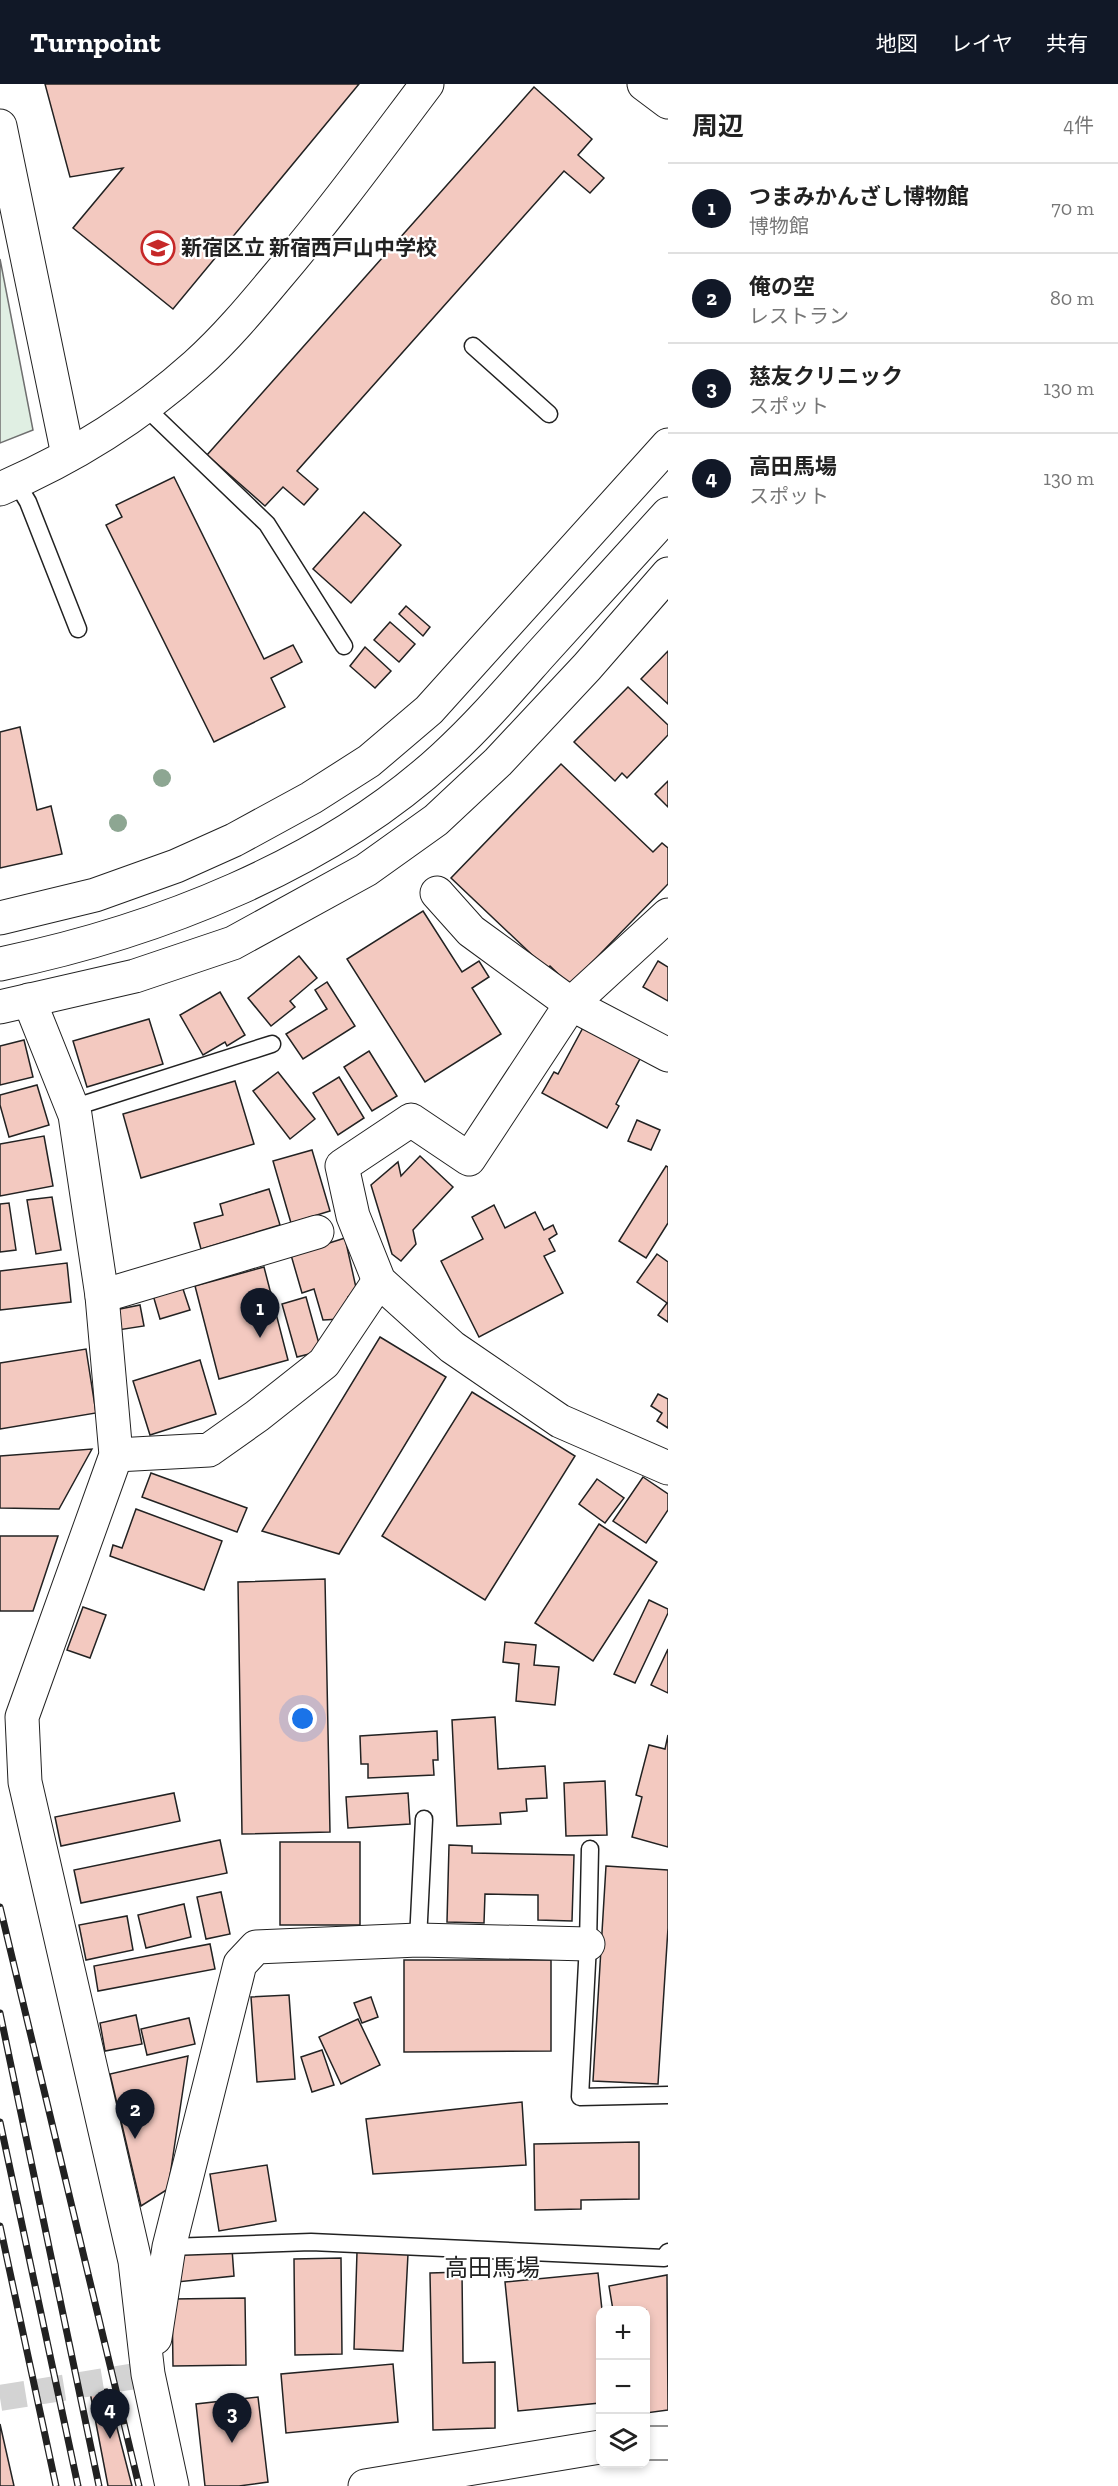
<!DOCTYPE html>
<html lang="ja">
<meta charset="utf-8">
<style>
body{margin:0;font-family:"Zilla Slab","Noto Sans JP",serif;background:#f6f6f6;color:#222}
.controls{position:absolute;right:18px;bottom:18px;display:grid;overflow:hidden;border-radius:12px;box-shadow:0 3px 9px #0003}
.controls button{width:54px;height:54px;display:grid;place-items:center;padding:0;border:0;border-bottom:2px solid #e0e0e0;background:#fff;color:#222;font:30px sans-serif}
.you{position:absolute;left:303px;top:1635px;width:21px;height:21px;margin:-15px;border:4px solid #fff;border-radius:50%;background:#1a73e8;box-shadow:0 0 0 9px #1a73e833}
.badge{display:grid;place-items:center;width:39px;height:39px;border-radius:50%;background:#111827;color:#fff;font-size:20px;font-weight:700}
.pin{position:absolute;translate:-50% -50px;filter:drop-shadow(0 2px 3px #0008)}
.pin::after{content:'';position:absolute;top:32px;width:21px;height:18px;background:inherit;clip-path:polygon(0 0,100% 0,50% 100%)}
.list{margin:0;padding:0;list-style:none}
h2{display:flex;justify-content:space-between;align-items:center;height:78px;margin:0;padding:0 24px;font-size:26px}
h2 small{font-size:20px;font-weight:400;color:#767676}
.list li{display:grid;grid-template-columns:39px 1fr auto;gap:18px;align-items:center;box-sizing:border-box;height:90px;padding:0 24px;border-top:2px solid #e0e0e0}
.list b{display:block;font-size:22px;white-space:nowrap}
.list p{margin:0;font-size:20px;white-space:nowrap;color:#767676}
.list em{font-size:20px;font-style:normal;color:#767676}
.icon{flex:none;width:33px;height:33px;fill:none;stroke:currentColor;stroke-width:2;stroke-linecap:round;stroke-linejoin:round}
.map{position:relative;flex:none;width:668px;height:2402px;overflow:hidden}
header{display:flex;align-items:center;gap:36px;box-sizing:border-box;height:84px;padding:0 30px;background:#111827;color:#fff}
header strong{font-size:28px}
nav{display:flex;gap:33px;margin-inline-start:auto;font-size:21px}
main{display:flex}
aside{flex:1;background:#fff}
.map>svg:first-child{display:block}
.green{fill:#e0efe3;stroke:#6f6f6f;stroke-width:1.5}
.building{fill:#f3c9c0;stroke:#222;stroke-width:1.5}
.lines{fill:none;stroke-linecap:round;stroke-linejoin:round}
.pedestrian-tunnel{stroke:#d3d3d3;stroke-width:26;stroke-dasharray:26 13;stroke-linecap:butt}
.service-casing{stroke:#222;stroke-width:19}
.minor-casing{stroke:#222;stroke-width:35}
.tertiary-casing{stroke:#222;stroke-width:35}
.primary-casing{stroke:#222;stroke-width:35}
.service{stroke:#fff;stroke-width:16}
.minor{stroke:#fff;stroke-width:33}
.tertiary{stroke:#fff;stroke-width:33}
.primary{stroke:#fff;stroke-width:33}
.rail-casing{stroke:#222;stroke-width:7}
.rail{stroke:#fff;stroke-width:4.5;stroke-dasharray:14;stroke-linecap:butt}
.tree{fill:#8da692}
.labels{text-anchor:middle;stroke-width:4.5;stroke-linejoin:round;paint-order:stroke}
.poi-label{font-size:21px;font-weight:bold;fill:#222;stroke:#fff;text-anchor:start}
.quarter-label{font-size:24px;fill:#222;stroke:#fff}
</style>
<header>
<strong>Turnpoint</strong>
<nav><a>地図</a><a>レイヤ</a><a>共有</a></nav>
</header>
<main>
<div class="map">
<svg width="668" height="2402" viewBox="0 0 668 2402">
<rect width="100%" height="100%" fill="#fff"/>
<!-- green -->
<path class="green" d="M0,175L33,346L0,359Z"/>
<!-- building -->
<g class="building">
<path d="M45,0H359L173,225L73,144L123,84L70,93Z"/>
<path d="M534,3L592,55L578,71L604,94L590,109L564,87L297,387L318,405L304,421L283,403L265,422L207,371Z"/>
<path d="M174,393L264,575L293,561L302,578L271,594L285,623L214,658L106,441L122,433L116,421Z"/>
<path d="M364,428L401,461L351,519L313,485Z"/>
<path d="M406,522L430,543L423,552L399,530Z"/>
<path d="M390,538L415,560L399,578L374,556Z"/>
<path d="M365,563L391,587L375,604L350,582Z"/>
<path d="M668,567V620L641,595Z"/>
<path d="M628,603L668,641V651L627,694L622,689L615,697L574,658Z"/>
<path d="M20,643L37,726L51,722L62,770L0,784V648Z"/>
<path d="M561,680L653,768L662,759L668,764V800L570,901L550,882L547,885L451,794Z"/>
<path d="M668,697V723L655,710Z"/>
<path d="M423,827L462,888L479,877L489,893L472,904L501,950L425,998L347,875Z"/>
<path d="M299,872L317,894L290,917L295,923L271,942L248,914Z"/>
<path d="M658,877L668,883V917L643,903Z"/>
<path d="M327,898L355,942L303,975L286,950L327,925L315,906Z"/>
<path d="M220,908L245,951L227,962L225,958L203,971L180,931Z"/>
<path d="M149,935L163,980L87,1003L73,957Z"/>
<path d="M585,940L642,971L616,1020L619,1022L607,1044L542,1009L554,988L558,990Z"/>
<path d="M24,956L33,993L0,1001V962Z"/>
<path d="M369,967L397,1012L372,1027L344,983Z"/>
<path d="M278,988L315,1035L290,1055L253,1007Z"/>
<path d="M339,993L364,1034L338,1051L313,1009Z"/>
<path d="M235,997L254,1060L141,1094L123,1030Z"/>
<path d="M37,1001L49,1041L9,1053L0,1021V1011Z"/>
<path d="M637,1036L660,1046L651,1066L628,1057Z"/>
<path d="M44,1052L53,1102L0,1112V1060Z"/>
<path d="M312,1066L330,1127L291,1139L273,1077Z"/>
<path d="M420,1072L453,1103L413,1146L416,1160L401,1177L392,1170L371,1101L398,1078L401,1092Z"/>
<path d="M666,1082L668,1083V1139L646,1174L619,1157Z"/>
<path d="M269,1105L280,1141L201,1165L194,1139L223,1131L220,1120Z"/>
<path d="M52,1113L61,1166L36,1170L27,1116Z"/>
<path d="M9,1119L16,1166L0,1168V1120Z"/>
<path d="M494,1121L505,1144L535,1128L544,1146L553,1141L557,1150L549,1155L555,1167L544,1172L563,1209L479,1253L441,1177L483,1155L472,1133Z"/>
<path d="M345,1154L357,1208L348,1213L349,1225L341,1235L323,1236L314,1205L302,1209L291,1171Z"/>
<path d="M657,1170L668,1178V1238L658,1231L667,1219L637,1198Z"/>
<path d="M67,1179L71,1218L0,1226V1187Z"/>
<path d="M264,1183L288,1276L219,1295L195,1202Z"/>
<path d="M182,1202L190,1226L160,1235L153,1211Z"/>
<path d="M306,1213L321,1267L297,1273L282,1220Z"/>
<path d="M140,1221L144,1242L118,1246L115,1226Z"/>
<path d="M380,1253L446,1293L339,1470L262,1447Z"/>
<path d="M86,1265L96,1329L0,1345V1279Z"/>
<path d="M200,1276L216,1330L150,1351L133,1297Z"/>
<path d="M472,1308L575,1372L485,1516L382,1452Z"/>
<path d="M658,1310L668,1315V1344L657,1337L662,1329L651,1322Z"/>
<path d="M92,1365L59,1425L0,1424V1372Z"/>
<path d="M151,1389L247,1424L237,1448L142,1413Z"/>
<path d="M643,1393L668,1410V1426L646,1459L613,1437Z"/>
<path d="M597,1395L624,1414L605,1439L579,1420Z"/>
<path d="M136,1425L222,1457L204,1506L110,1472L113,1461L122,1464Z"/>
<path d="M599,1440L657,1478L593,1577L535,1539Z"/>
<path d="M0,1452H58L33,1527H0Z"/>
<path d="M325,1495L330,1748L242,1750L238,1498Z"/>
<path d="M649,1516L668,1525V1529L635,1599L614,1590Z"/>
<path d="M83,1523L106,1531L90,1574L67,1566Z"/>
<path d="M505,1558L536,1561L534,1581L559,1583L555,1621L516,1617L519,1580L503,1578Z"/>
<path d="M668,1565V1609L651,1601Z"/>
<path d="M495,1633L498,1685L545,1682L547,1714L526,1715L527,1727L500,1729L501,1740L457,1742L452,1636Z"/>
<path d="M437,1647L438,1676H433L434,1691L368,1694V1680H361L360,1652Z"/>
<path d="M668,1651V1763L632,1753L642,1713L636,1711L649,1661L665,1665Z"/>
<path d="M605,1697L607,1751L566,1752L564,1699Z"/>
<path d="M174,1709L180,1737L61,1762L55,1733Z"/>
<path d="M408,1709L410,1740L348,1744L346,1713Z"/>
<path d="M220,1756L227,1789L81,1819L74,1786Z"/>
<rect x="280" y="1758" width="80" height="83"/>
<path d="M449,1761L472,1762V1769L574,1771L572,1837L538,1836V1811L485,1810L484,1839L447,1838Z"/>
<path d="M606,1782L668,1786V1844L658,2000L593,1997Z"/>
<path d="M221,1808L230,1850L206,1855L197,1813Z"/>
<path d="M184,1820L191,1853L146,1864L138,1831Z"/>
<path d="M127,1832L133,1866L86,1876L79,1841Z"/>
<path d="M210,1860L215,1885L98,1907L94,1882Z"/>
<path d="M404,1876H551V1967L404,1968Z"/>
<path d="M289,1911L295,1995L257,1998L251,1913Z"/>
<path d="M371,1913L378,1933L362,1939L354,1919Z"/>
<path d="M136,1931L142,1960L105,1967L100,1939Z"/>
<path d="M189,1934L195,1960L147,1971L141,1945Z"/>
<path d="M358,1935L380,1981L341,2000L319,1953Z"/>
<path d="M322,1966L334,2001L312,2008L301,1973Z"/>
<path d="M188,1972L168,2105L141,2122L110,1990Z"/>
<path d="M522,2018L526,2081L373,2090L366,2035Z"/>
<path d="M639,2058V2115L581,2116V2125L535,2126L534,2060Z"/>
<path d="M267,2081L276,2137L219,2147L210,2090Z"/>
<path d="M232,2165L234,2192L177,2198L174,2171Z"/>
<path d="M357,2168L408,2170L403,2267L354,2265Z"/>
<path d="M341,2174L342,2270L295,2271L294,2175Z"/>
<path d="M462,2188L463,2279L495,2278V2344L433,2346L430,2189Z"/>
<path d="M598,2189L602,2226L600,2319L518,2327L505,2198Z"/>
<path d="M667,2191L668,2326L646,2329V2226H613L609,2202Z"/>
<path d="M245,2214L246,2281L173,2282L172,2215Z"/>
<path d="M393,2280L398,2338L286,2349L281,2290Z"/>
<path d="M107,2305L132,2402H108L90,2308Z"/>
<path d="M258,2313L268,2398L239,2402H205L196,2320Z"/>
<path d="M0,2340L14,2402H0Z"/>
</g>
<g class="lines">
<!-- pedestrian-tunnel -->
<path class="pedestrian-tunnel" d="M0,2314L148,2290"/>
<!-- service casing -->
<g class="service-casing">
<g id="service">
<path d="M473,262L549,330"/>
<path d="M144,322L267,440L344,562"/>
<path d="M16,398L28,418L78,545"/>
<path d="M72,1024L272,960"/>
<path d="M590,1765L588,1860L580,2013L668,2011"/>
<path d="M418,1856L424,1735"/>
<path d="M169,2163L311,2158L664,2174L668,2168"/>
</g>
</g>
<!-- minor casing -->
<g class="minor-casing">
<g id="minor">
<path d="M437,809L471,847L571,920L668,971"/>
<path d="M668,831L571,920L469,1075L411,1036L342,1082L353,1132L379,1197L452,1263L560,1337L668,1384"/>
<path d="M29,916L75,1031L102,1212L116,1371L22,1633L25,1698L135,2177L148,2290L172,2402"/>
<path d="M102,1212L317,1148"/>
<path d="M116,1371L209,1366L257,1332L324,1279L379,1197"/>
<path d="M155,2254L169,2163L240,1880L256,1863L418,1856L588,1860"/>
<path d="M646,2359H668"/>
<path d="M365,2402L600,2363"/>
</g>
</g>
<!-- tertiary casing -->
<g class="tertiary-casing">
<g id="tertiary">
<path d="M644,0L668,18"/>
<path d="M0,42L68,371"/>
<path d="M0,405C70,375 139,332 196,281C225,255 251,224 276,194C329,132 378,65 427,0"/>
</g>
</g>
<!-- primary casing -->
<g class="primary-casing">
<g id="primary">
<path d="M0,834L95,811L176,782L234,756L311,714L369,677L429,626L668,361"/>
<path d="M0,880C155,848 326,782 444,673C478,642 509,606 540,571C583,524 625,477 668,430"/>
<path d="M0,923L135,892L233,859L366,786L436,736L498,678L587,583L668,490"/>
</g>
</g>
<!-- service -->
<use href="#service" class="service"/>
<!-- minor -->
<use href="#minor" class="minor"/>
<!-- tertiary -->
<use href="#tertiary" class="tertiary"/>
<!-- primary -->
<use href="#primary" class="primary"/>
<!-- rail casing -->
<g class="rail-casing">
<g id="rail">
<path d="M0,1823L139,2402"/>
<path d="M0,1929L99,2402"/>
<path d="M0,2038L78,2402"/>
<path d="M0,2142L56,2402"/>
</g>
</g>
<!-- rail -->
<use href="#rail" class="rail"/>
</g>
<!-- trees -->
<g class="tree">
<circle cx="162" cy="694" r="9"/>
<circle cx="118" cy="739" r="9"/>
</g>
<!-- icons -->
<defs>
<g id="school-ring" transform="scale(1.725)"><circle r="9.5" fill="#fff" stroke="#c62828" stroke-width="1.5"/><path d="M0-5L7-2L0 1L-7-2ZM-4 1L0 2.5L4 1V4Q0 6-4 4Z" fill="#c62828"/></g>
</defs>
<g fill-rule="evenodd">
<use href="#school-ring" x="158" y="164"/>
</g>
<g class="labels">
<!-- poi labels -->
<g class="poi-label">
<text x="181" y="171">新宿区立 新宿西戸山中学校</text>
</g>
<!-- quarter labels -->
<g class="quarter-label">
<text x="492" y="2192">高田馬場</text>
</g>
</g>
</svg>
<div class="controls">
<button>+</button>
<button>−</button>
<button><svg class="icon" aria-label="layers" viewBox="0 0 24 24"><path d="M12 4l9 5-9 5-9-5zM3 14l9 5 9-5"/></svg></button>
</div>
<div class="you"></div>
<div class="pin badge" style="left:260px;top:1254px">1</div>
<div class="pin badge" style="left:135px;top:2055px">2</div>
<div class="pin badge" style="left:232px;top:2359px">3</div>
<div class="pin badge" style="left:110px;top:2355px">4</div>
</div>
<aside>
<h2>周辺<small>4件</small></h2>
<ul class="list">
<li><span class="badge">1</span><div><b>つまみかんざし博物館</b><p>博物館</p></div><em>70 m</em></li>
<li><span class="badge">2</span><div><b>俺の空</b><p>レストラン</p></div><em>80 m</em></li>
<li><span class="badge">3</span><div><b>慈友クリニック</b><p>スポット</p></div><em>130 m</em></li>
<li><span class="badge">4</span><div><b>高田馬場</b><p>スポット</p></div><em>130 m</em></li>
</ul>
</aside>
</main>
